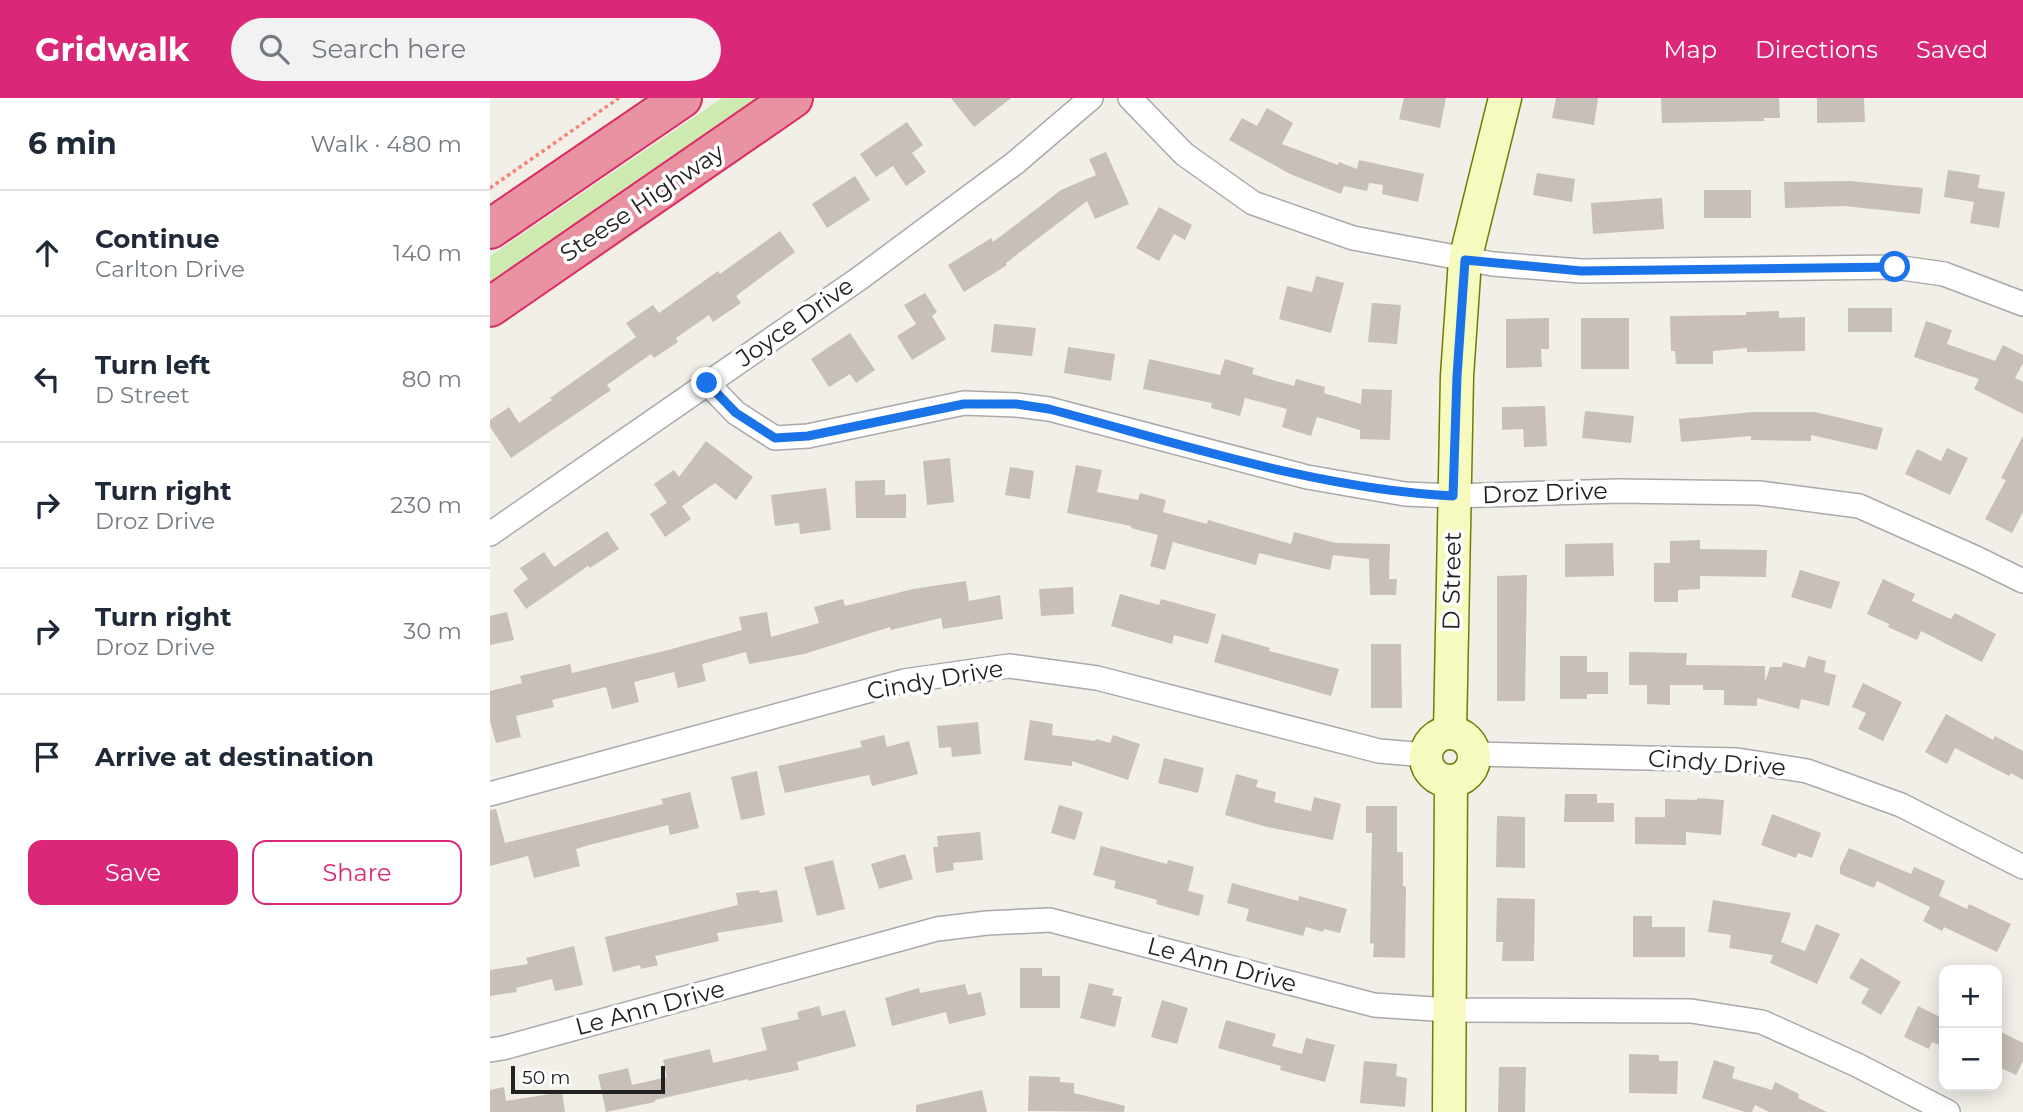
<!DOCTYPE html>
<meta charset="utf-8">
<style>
body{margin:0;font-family:Montserrat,sans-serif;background:#f2f2f3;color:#1f2937}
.controls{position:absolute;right:21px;bottom:21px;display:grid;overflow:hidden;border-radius:14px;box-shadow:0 4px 18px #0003}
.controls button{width:63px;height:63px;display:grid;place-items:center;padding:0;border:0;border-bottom:2px solid #e0e1e3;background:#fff;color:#1f2937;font:35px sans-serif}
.scale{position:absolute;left:21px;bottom:18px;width:154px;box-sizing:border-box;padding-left:7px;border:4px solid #222;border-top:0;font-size:19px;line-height:24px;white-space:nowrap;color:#222;-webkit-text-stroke:5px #fff;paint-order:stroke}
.stop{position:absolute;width:21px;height:21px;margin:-16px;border:5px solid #1a73e8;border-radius:50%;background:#fff}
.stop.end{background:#1a73e8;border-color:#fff;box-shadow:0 2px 7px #0008}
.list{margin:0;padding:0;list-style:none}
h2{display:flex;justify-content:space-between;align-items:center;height:91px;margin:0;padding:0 28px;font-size:30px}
h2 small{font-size:23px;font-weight:400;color:#747a83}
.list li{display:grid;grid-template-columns:46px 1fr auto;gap:21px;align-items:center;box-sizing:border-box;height:126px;padding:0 28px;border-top:2px solid #e0e1e3}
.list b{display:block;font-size:26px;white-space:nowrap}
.list p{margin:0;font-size:23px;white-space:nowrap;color:#747a83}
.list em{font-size:23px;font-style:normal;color:#747a83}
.actions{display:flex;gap:14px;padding:21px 28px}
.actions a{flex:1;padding:16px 0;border:2px solid #db2777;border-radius:14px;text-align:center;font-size:24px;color:#db2777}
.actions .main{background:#db2777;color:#fff}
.icon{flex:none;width:38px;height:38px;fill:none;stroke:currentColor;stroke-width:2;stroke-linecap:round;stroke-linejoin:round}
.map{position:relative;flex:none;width:1533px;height:1014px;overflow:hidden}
header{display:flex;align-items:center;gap:42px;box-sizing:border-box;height:98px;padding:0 35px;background:#db2777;color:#fff}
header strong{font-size:33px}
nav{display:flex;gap:38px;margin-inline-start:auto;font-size:24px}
.search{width:490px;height:63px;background:#f2f2f3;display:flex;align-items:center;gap:18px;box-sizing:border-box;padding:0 24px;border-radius:38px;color:#747a83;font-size:26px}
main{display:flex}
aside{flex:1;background:#fff}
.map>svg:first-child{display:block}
.grass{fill:#cdebb0}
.building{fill:#c7bfb8}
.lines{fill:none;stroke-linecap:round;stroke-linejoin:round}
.street-casing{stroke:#a9a9a9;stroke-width:26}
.secondary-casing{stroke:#707d05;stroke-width:35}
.highway-casing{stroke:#dc2a67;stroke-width:42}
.path{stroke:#fa8072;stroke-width:3.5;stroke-dasharray:3.5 3.5;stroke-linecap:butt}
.street{stroke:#fff;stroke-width:23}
.secondary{stroke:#f7fabf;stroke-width:32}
.highway{stroke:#e892a2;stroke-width:38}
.route{stroke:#1a73e8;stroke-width:9}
.labels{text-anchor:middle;stroke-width:7;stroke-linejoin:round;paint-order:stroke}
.street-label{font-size:24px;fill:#222;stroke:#fff}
</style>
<header>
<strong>Gridwalk</strong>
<div class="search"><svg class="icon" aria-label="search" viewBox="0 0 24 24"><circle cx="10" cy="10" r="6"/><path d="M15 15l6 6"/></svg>Search here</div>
<nav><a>Map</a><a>Directions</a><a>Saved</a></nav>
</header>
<main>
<aside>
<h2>6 min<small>Walk · 480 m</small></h2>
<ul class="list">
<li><svg class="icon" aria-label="ahead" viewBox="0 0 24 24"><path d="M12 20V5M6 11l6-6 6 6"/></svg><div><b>Continue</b><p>Carlton Drive</p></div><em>140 m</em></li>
<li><svg class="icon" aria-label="left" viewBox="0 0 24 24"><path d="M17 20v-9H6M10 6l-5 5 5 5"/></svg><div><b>Turn left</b><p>D Street</p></div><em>80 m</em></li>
<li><svg class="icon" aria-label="right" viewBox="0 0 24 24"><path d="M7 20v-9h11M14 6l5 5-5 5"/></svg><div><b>Turn right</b><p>Droz Drive</p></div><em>230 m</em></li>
<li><svg class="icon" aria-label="right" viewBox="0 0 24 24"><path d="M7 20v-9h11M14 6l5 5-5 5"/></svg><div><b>Turn right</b><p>Droz Drive</p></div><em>30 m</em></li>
<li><svg class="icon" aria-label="arrive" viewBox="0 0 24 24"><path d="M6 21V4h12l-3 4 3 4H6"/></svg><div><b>Arrive at destination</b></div></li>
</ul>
<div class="actions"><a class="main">Save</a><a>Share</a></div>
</aside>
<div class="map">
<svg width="1533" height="1014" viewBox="0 0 1533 1014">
<rect width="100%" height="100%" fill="#f2efe9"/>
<!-- grass -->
<path class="grass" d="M232,0H273L0,186V158Z"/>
<!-- building -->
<g class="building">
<path d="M461,0H521L484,29Z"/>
<path d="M914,0H956L950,30L909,21Z"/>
<path d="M1066,0H1108L1104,27L1062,20Z"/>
<path d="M1171,0H1289L1290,20H1274V23L1172,25Z"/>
<path d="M1327,0H1374L1375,24L1327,25Z"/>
<path d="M777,10L803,25L792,46L848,67L849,64L867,71L869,62L934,76L928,104L892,96L893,87L879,85L877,93L854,88L851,96L800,76L739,42L752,20L767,28Z"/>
<path d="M417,24L433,47L422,55L436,74L416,88L403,68L386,79L370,56Z"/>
<path d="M616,54L639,106L605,121L597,103L516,165L517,167L474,194L458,167L501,140L503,144L571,92L606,77L599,61Z"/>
<path d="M1458,72L1490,77L1488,90L1515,94L1509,130L1480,125L1484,104L1454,99Z"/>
<path d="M1047,75L1085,81L1082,104L1043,97Z"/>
<path d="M365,78L380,102L337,130L322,106Z"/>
<path d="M1360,83L1433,90L1430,116L1354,108L1295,110L1294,84Z"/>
<rect x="1214" y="92" width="47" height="28"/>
<path d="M1172,100L1174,131L1103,136L1101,105Z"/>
<path d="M669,109L702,127L695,142L684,136L669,163L646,150Z"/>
<path d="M290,133L305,154L246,198L251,205L223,224L219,217L186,240L188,244L164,260L161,256L117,287L121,292L21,360L0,329V322L19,309L29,325L62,302L60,300L146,239L136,225L163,207L169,215L228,173L230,176Z"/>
<path d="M826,178L854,185L841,235L789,221L797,188L822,194Z"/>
<path d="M435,195L447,214L442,218L456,241L422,262L407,238L426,226L414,207Z"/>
<path d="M882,205L911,207L907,246L878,244Z"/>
<rect x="1358" y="210" width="44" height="24"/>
<path d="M1289,213V220L1315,219V253L1257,254V250L1223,253V266H1186L1185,253H1181L1180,218L1256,217V214Z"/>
<path d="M1059,220V251H1051L1052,269L1016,270V221Z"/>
<rect x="1091" y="220" width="48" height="51"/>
<path d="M1436,223L1462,232L1457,246L1505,263L1513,247L1533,257V265L1525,280L1533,284V316L1484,291L1489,281L1424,259Z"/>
<path d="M504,226L546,230L542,258L501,254Z"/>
<path d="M360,235L385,272L366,285L360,276L339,289L321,261Z"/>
<path d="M578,249L625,256L621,283L574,275Z"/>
<path d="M659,261L730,277L735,261L764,270L762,276L804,288L806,281L835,289L834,295L871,306L872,291L902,292L900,342L870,341V332L827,319L821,338L792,329L797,311L755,300L750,318L721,310L722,305L653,291Z"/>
<path d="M1055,308L1057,348L1034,349L1033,331L1012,332V309Z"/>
<path d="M1095,313L1144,318L1141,345L1092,340Z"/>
<path d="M1263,314H1325L1393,330L1387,352L1321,337V343L1261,342V338L1191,344L1189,321Z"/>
<path d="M1533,338V414L1522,435L1495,421L1516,382L1511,380Z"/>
<path d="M216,343L263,379L246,402L225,385L192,408L201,421L175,439L160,416L177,405L164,386L184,372L189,379Z"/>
<path d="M1457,350L1478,360L1460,397L1415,376L1427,351L1451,363Z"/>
<path d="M460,360L464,404L437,407L433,363Z"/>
<path d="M586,367L612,372L607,394L648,402L650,395L676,402L673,414L717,426L718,422L801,446L804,434L846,445L900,446L899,481H907L906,497H880L879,461L843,457L840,472L769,455L766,467L683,444L675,472L660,468L668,437L641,430V428L577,415Z"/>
<path d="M520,369L544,373L540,401L515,397Z"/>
<path d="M395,382V397L416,396V420H366L365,383Z"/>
<path d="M336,390L341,432L310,436L309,425L285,428L281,397Z"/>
<path d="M117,433L129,451L100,470L98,468L36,511L23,492L38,481L30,470L54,454L64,469Z"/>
<path d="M1210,442V451L1277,452L1276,479L1210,478V491L1188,492V504H1164V465H1180V443Z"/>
<path d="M1123,445L1124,478L1075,479V446Z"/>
<path d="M1310,472L1350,484L1341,511L1301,499Z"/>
<path d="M1037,477L1035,603H1007V478Z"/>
<path d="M1393,481L1425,496L1422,503L1461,521L1465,515L1506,536L1492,564L1431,533L1427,542L1398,529L1399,526L1377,516Z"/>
<path d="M476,483L479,503L510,497L513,521L453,531L451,520L401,532L400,529L314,556L259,566L256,554L212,566L216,583L188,590L184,574L144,584L149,604L122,611L116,589L62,602L64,609L26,618L31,639L6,645L0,623V593L32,585L30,578L80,566L82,575L178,552L252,532L249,519L277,514L281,539L329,525L324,509L353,501L355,508L423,491Z"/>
<path d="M583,489L584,516L551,518L549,491Z"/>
<path d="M630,496L669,507L671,501L726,516L718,546L684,537L682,546L621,528Z"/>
<path d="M17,514L24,542L0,547V518Z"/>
<path d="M732,536L780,550L779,553L849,571L841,598L724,564Z"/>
<path d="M881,546H911L912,610H881Z"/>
<path d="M1139,554L1197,555L1196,567L1275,568V584L1280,569H1292L1293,564L1315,570L1318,558L1336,563L1334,574L1346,577L1339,608L1311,601L1309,611L1267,600V608L1234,607V592H1213V587H1180V607L1157,606V587H1139Z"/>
<path d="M1070,558H1097V574H1118V596H1097V601H1070Z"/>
<path d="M1373,585L1412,604L1393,643L1368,631L1376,615L1362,609Z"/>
<path d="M1456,616L1503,642L1505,638L1533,653V682L1521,675L1519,678L1465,650L1457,666L1435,654Z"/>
<path d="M540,622L563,626L562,637L605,643L606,641L620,645L623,637L650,646L638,682L582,663V668L534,662Z"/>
<path d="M488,624L491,656L462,659L461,649L449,650L447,628Z"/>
<path d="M394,637L397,649L419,643L428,676L382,688L379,677L295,695L288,668L372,649L370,643Z"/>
<path d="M674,660L714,670L708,695L668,685Z"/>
<path d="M267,673L275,717L251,722L241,679Z"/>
<path d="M746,676L768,682L766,689L786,694L784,704L821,713L824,699L851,706L843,742L777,729L735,717Z"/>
<path d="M200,694L209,730L180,737L178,727L99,747L86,751L90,768L44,780L38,758L0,768V712L6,711L15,745L173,706L171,701Z"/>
<path d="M1075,696H1107V705H1124V724H1074Z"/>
<path d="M1207,700L1234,702L1231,737L1196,734V747L1145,746V719H1175V701L1207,702Z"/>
<path d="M569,707L593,714L585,742L561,735Z"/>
<path d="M876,708H907V754H913V788L916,789L915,860L883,859L884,846L880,845L882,735H876Z"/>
<path d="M1282,716L1331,735L1322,760L1308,755L1306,760L1271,747Z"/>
<path d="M1007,718L1035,719V770L1006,769Z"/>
<path d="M490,734L493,762L463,765L464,772L446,775L443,749H448L447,738Z"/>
<path d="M611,748L677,766L678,762L704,769L698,793L714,797L709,818L666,806L667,802L624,790L626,783L603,777Z"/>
<path d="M1359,750L1421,776L1424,769L1455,783L1449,798L1477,811L1479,806L1521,826L1507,854L1454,829L1452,833L1433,823L1440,809L1387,783L1384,790L1350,776V769Z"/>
<path d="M415,756L423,781L389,791L381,766Z"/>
<path d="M343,762L355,811L327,818L314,769Z"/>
<path d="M742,785L808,803L809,798L857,811L850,835L834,831L833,834L816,829L813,838L756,823L759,811L737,805Z"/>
<path d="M269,792L270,795L287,792L293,824L227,835L229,843L165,858L168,867L151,871L150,867L123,874L115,839L248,807L246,795Z"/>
<path d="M1007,800L1045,801L1044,863H1012L1013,844H1006Z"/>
<path d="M1223,802L1301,815L1291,844L1315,853L1326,826L1350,836L1327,886L1280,865L1283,857L1239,850L1241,837L1218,834Z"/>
<path d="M1143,818H1162V829H1195V859H1143Z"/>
<path d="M84,848L93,887L65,893L62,881L26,890L27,894L0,898V872L38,866L36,860Z"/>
<path d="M1371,860L1411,884L1391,917L1371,905L1379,891L1359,880Z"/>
<path d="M530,870H552V878H570V910H530Z"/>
<path d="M599,885L624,891L622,897L632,899L625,929L590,920Z"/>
<path d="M475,886L478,897L491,894L496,917L459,926L456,914L402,928L395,900L429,890L430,895Z"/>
<path d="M672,902L698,910L687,946L661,939Z"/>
<path d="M329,908L332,918L355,912L366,948L307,964L309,972L258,983V981L165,1002V1004L116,1014L108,977L138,970L142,987L177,979L173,962L220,951L223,965L277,952L271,930L309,921L307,914Z"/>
<path d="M1428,908L1454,921V949L1442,944L1439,951L1414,939Z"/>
<path d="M736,922L786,936L782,948L812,956L816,940L845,947L835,984L790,972L791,968L728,950Z"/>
<path d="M1507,932L1533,945V963L1526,977L1507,968Z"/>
<path d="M1139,956L1169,957V963H1188L1187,996L1139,995Z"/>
<path d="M1224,962L1245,969L1242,980L1282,992L1285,984L1309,996L1308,1000L1337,1014H1279L1265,1007L1262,1014H1255L1212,1000Z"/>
<path d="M874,963L907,966L906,978L917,980L915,1009L870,1005Z"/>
<path d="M1009,969H1036L1035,1014H1008Z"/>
<path d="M539,978L570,979V984L584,985V995L635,1008L634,1014L538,1013Z"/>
<path d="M14,989L16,1003L72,994L75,1014H0V992Z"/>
<path d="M492,992L497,1014H426V1007Z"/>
</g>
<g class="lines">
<!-- street casing -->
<g class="street-casing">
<g id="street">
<path d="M640,0L694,56L763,105L863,140L1003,166L1091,173L1405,169L1454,176L1533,206"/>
<path d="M217,285L246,315L285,340L318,338L474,305L526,307L559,311L817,379L915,396L963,398L1129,393L1269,395L1369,408L1486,460L1533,483"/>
<path d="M0,436L370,180L525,65L601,0"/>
<path d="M984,656L1247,662L1317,673L1411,707L1533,769"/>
<path d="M0,696L414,583L519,568L607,580L889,653L936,657"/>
<path d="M0,952L13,950L447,831L497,825L560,822L884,907L959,912L1201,913L1272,924L1367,967L1458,1014"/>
</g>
</g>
<!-- secondary casing -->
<g class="secondary-casing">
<g id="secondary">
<path d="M960,635L967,278L975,162L1015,0"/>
<circle cx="960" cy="659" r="24"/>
<path d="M959,1014L961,683"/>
</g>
</g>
<!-- highway casing -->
<g class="highway-casing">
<g id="highway">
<path d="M0,131L192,0"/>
<path d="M0,209L303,0"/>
</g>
</g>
<!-- path -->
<path class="path" d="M0,90L129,0"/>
<!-- street -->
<use href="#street" class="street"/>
<!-- secondary -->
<use href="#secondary" class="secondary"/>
<!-- highway -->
<use href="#highway" class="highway"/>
</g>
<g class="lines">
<!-- route -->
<path class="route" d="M217,285L246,315L285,340L318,338L474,306H526L559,311C692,346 826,391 963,398L967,278L975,162L1091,173L1405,169"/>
</g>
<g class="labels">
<!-- street labels -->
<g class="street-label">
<text transform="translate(152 105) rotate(-34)" y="8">Steese Highway</text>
<text transform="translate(305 224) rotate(-35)" y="8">Joyce Drive</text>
<text transform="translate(1055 395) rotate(-2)" y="8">Droz Drive</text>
<text transform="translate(962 483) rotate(-89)" y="8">D Street</text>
<text transform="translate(445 582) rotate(-10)" y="8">Cindy Drive</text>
<text transform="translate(1227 665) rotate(4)" y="8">Cindy Drive</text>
<text transform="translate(732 867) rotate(15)" y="8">Le Ann Drive</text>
<text transform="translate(160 910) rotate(-15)" y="8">Le Ann Drive</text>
</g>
</g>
</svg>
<div class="controls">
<button>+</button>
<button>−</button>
</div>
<div class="scale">50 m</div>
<div class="stop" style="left:1405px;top:169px"></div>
<div class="stop end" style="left:217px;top:285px"></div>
</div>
</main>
